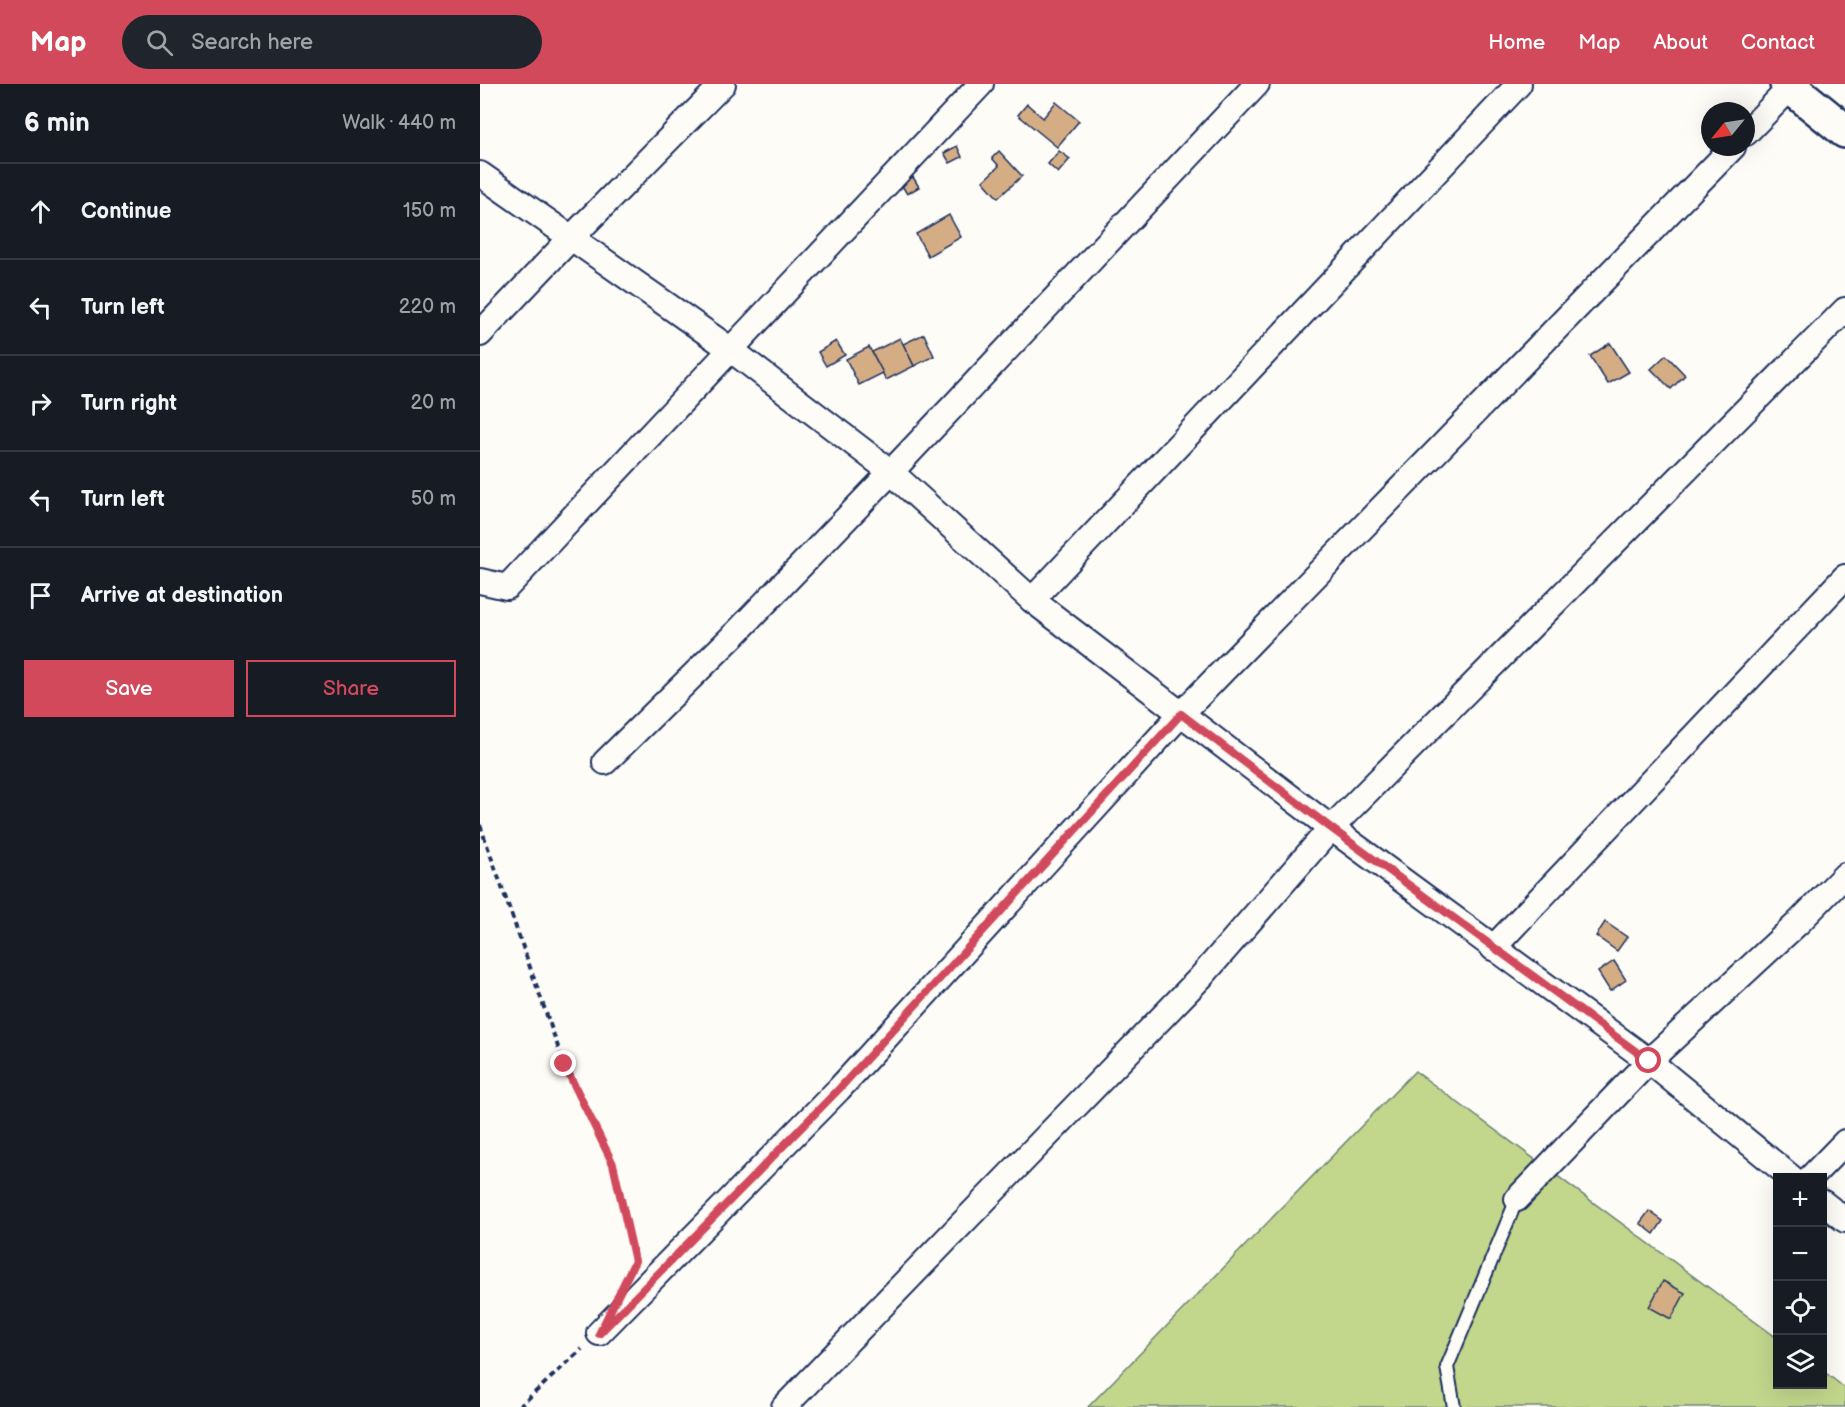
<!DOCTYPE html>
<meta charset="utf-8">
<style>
body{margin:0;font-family:"Balsamiq Sans",sans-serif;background:#20242c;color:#f1f3f6}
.controls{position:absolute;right:18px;bottom:18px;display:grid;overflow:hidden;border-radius:0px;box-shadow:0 6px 24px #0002}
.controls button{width:54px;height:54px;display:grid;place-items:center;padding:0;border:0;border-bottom:2px solid #363941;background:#171b24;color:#f1f3f6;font:30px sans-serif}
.compass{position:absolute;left:1221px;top:18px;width:54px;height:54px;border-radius:50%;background:#171b24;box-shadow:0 6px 24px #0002;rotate:240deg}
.stop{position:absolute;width:18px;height:18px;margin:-14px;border:4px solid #d1495b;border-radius:50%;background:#fff}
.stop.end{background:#d1495b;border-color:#fff;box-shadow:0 2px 6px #0008}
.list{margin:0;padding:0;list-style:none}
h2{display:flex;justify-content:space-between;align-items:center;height:78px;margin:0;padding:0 24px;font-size:26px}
h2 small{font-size:20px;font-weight:400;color:#9ea1a6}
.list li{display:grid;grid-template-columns:39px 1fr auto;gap:18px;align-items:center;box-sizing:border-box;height:96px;padding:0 24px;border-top:2px solid #363941}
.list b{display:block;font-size:22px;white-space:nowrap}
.list em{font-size:20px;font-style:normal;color:#9ea1a6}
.actions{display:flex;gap:12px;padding:18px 24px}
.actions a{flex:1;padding:14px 0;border:2px solid #d1495b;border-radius:0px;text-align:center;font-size:21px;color:#d1495b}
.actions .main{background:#d1495b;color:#fff}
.icon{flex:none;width:33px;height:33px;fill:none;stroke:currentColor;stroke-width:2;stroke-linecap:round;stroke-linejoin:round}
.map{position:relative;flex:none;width:1365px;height:1323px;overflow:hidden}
header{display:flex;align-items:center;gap:36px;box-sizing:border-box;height:84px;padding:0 30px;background:#d1495b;color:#fff}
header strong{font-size:28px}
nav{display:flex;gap:33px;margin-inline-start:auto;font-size:21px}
.search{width:420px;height:54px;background:#20242c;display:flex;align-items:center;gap:15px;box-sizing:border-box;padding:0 21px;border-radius:33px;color:#9ea1a6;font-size:22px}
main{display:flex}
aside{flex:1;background:#171b24}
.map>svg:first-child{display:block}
.green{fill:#c2d78c;stroke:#6e8375;stroke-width:1.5}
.building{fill:#d4ad85;stroke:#1b2f5e;stroke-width:1.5}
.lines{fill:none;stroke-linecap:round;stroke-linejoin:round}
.service-casing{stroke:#1b2f5e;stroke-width:16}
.minor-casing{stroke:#1b2f5e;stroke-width:28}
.secondary-casing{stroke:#1b2f5e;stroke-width:38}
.path{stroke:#1b2f5e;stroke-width:4;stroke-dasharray:6 4.5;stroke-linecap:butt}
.service{stroke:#fdfcf7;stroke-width:12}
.minor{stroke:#fdfcf7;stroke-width:24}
.secondary{stroke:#fdfcf7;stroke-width:33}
.route{stroke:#d1495b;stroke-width:8}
</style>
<header>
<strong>Map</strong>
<div class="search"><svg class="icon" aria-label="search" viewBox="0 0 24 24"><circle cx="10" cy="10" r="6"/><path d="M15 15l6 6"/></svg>Search here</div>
<nav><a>Home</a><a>Map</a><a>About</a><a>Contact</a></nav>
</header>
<main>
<aside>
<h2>6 min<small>Walk · 440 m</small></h2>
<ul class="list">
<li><svg class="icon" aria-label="ahead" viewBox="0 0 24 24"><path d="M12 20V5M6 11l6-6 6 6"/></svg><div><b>Continue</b></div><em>150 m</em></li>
<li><svg class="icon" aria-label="left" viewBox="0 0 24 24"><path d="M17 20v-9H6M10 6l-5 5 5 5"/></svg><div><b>Turn left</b></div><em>220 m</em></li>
<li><svg class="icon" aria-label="right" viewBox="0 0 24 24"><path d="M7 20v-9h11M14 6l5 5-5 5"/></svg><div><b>Turn right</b></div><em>20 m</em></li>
<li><svg class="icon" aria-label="left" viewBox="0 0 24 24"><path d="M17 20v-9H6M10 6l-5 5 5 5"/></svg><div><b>Turn left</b></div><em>50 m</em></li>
<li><svg class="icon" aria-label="arrive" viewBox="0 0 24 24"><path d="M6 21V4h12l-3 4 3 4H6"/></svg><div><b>Arrive at destination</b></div></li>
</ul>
<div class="actions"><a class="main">Save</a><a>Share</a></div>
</aside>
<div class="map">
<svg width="1365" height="1323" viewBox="0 0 1365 1323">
<rect width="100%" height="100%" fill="#fdfcf7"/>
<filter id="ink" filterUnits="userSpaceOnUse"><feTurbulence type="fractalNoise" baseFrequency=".0167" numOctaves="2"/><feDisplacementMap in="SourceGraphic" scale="12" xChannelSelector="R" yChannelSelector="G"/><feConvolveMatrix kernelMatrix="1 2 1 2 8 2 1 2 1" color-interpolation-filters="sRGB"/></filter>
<g filter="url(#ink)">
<!-- green -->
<path class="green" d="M935,987L1297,1254L1298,1300H1342L1343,1287L1365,1304V1323H608Z"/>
<!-- building -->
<g class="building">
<path d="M576,18L599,37L577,63L538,31L547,20L563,34Z"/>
<path d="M477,62L482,73L470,79L464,69Z"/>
<path d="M519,67L542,92L518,114L503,97L519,82L512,74Z"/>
<path d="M579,67L590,75L578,89L568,80Z"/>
<path d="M433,93L439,103L427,110L421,100Z"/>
<path d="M469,131L481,153L448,172L436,150Z"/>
<path d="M444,250L454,272L434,282L423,260Z"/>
<path d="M420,254L434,282L406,296L392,268Z"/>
<path d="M356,257L365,271L346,282L338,268Z"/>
<path d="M1130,259L1149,288L1128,300L1110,272Z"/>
<path d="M389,263L403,289L379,301L366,275Z"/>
<path d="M1186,271L1205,291L1191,305L1171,285Z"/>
<path d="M1125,838L1147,853L1137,867L1116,852Z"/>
<path d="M1134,877L1146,896L1130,907L1118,888Z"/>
<path d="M1169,1127L1183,1137L1174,1150L1160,1139Z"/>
<path d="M1183,1197L1205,1209L1191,1235L1169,1223Z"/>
</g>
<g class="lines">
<!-- service casing -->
<g class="service-casing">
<path id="service" d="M974,1323L967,1283L1037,1115"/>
</g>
<!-- minor casing -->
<g class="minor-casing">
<g id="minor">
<path d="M1266,49L1311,3"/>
<path d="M0,90L250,265L411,388L552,516L851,744L1169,977L1312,1094"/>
<path d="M0,250L91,154L243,0"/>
<path d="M0,497L27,503L501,0"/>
<path d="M552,516L1039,0"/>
<path d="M125,678L257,548L411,388L777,0"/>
<path d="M1013,864L1365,493"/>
<path d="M1330,1094L1365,1058"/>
<path d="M1037,1115L1169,977L1318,839L1365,791"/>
<path d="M1342,1118L1365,1136"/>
<path d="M119,1249L359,1005L701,630L1253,63"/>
<path d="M304,1323L721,893L851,744L1365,226"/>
</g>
</g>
<!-- secondary casing -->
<g class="secondary-casing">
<path id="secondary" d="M1307,0L1365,47"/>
</g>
<!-- path -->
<g class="path">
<path d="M0,741L84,980L133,1080L155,1177"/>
<path d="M39,1323L102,1265"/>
</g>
<!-- service -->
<use href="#service" class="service"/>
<!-- minor -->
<use href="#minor" class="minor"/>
<!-- secondary -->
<use href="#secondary" class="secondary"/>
</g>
</g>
<g class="lines" filter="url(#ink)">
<!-- route -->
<path class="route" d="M84,980L133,1080L155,1177L119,1250L359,1005L701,630L851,744L1169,977"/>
</g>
</svg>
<div class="controls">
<button>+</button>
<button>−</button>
<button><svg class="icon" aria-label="locate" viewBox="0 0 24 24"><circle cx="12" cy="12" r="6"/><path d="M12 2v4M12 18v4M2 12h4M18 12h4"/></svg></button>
<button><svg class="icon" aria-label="layers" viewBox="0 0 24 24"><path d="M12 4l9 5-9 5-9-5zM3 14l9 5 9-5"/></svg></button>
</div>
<svg class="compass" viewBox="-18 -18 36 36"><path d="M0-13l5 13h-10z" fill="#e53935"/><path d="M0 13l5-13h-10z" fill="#9ea1a6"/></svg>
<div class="stop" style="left:1169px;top:977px"></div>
<div class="stop end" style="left:84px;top:980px"></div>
</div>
</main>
